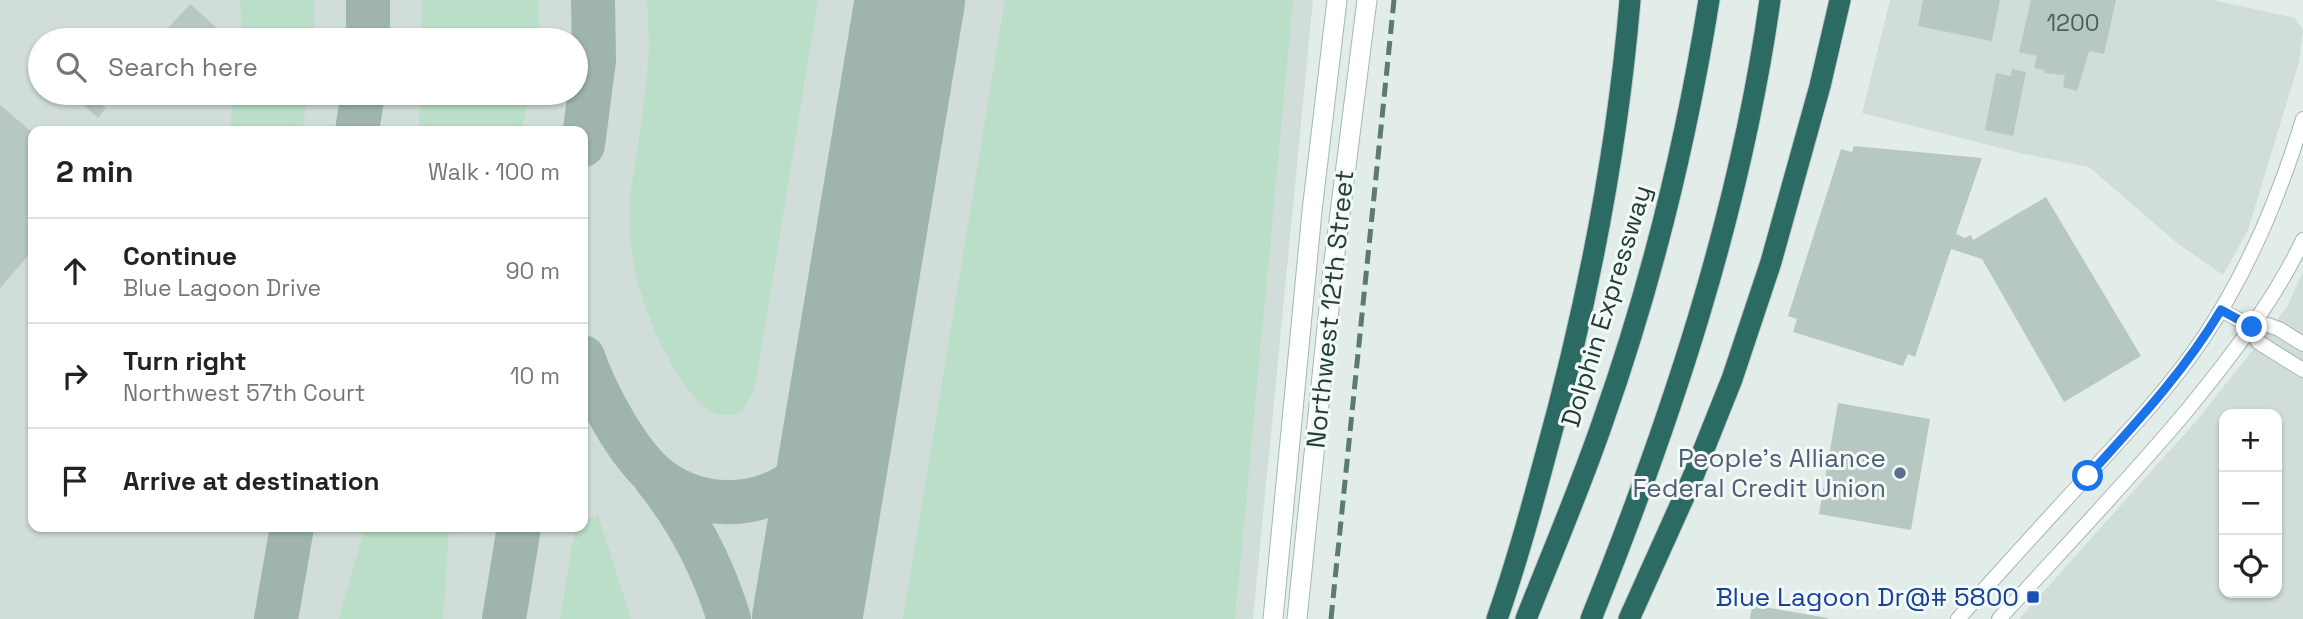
<!DOCTYPE html>
<meta charset="utf-8">
<style>
body{margin:0;font-family:"Space Grotesk",sans-serif;background:#f2f2f2;color:#222}
.controls{position:absolute;right:21px;bottom:21px;display:grid;overflow:hidden;border-radius:14px;box-shadow:0 2px 5px #0004}
.controls button{width:63px;height:63px;display:grid;place-items:center;padding:0;border:0;border-bottom:2px solid #e0e0e0;background:#fff;color:#222;font:35px sans-serif}
.stop{position:absolute;width:21px;height:21px;margin:-16px;border:5px solid #1a73e8;border-radius:50%;background:#fff}
.stop.end{background:#1a73e8;border-color:#fff;box-shadow:0 2px 7px #0008}
.list{margin:0;padding:0;list-style:none}
h2{display:flex;justify-content:space-between;align-items:center;height:91px;margin:0;padding:0 28px;font-size:30px}
h2 small{font-size:23px;font-weight:400;color:#767676}
.list li{display:grid;grid-template-columns:46px 1fr auto;gap:21px;align-items:center;box-sizing:border-box;height:105px;padding:0 28px;border-top:2px solid #e0e0e0}
.list b{display:block;font-size:26px;white-space:nowrap}
.list p{margin:0;font-size:23px;white-space:nowrap;color:#767676}
.list em{font-size:23px;font-style:normal;color:#767676}
.icon{flex:none;width:38px;height:38px;fill:none;stroke:currentColor;stroke-width:2;stroke-linecap:round;stroke-linejoin:round}
.map{position:relative;flex:none;width:2303px;height:619px;overflow:hidden}
.search{position:absolute;background:#fff;box-shadow:0 2px 5px #0004;left:28px;top:28px;width:560px;height:77px;display:flex;align-items:center;gap:18px;box-sizing:border-box;padding:0 24px;border-radius:38px;color:#767676;font-size:26px}
.panel{position:absolute;background:#fff;box-shadow:0 2px 5px #0004;left:28px;top:126px;width:560px;height:406px;border-radius:14px}
.map>svg:first-child{display:block}
.built{fill:#d0ddd8;fill-rule:evenodd}
.green{fill:#badec7}
.lines{fill:none;stroke-linecap:round;stroke-linejoin:round}
.taxiway{stroke:#9fb4ae;stroke-width:44}
.runway{stroke:#9fb4ae;stroke-width:110}
.building{fill:#b7c8c2}
.minor-casing{stroke:#a4b5b1;stroke-width:16}
.secondary-casing{stroke:#a0b9b2;stroke-width:21}
.motorway-casing{stroke:#c1c9c8;stroke-width:23}
.minor{stroke:#fff;stroke-width:14}
.secondary{stroke:#fff;stroke-width:19}
.motorway{stroke:#2c6b63;stroke-width:21}
.rail{stroke:#5c7a74;stroke-width:5;stroke-dasharray:14 7;stroke-linecap:butt}
.route{stroke:#1a73e8;stroke-width:9}
.service-dot{fill:#5c6f8a;stroke:#f3f9f6;stroke-width:2.5}
.transit-dot{fill:#1a4fb4;stroke:#f3f9f6;stroke-width:2.5}
.labels{text-anchor:middle;stroke-width:6;stroke-linejoin:round;paint-order:stroke}
.number-label{font-size:23px;fill:#46605b}
.street-label{font-size:26px;fill:#213e39;stroke:#f3f9f6}
.service-label{font-size:26px;fill:#4e5e75;stroke:#f3f9f6;text-anchor:end}
.transit-label{font-size:26px;fill:#164399;stroke:#f3f9f6;text-anchor:end}
</style>
<div class="map">
<svg width="2303" height="619" viewBox="0 0 2303 619">
<rect width="100%" height="100%" fill="#e2ede9"/>
<!-- built -->
<g class="built">
<path d="M0,0H1313L1253,619H0ZM40,40H576V93H40ZM33,131H583V527H33Z"/>
<path d="M1890,0H2213L2295,18L2303,30L2299,62L2248,230L2223,275L2177,243L2089,167L2020,153L1862,113Z"/>
<path d="M2303,272V619H2019L2198,419L2287,307ZM2224,414H2277V593H2224Z"/>
</g>
<!-- green -->
<g class="green">
<path d="M240,0H314V40H242Z"/>
<path d="M422,0H539V40H421Z"/>
<path d="M647,0H818L755,387C747,405 741,420 718,414C699,409 685,385 675,369C646,322 629,268 629,212C629,197 633,180 635,165C640,131 645,98 648,64C650,43 648,21 647,0Z"/>
<path d="M1005,0H1293L1235,619H903Z"/>
<path d="M235,93H308L302,131H229Z"/>
<path d="M420,93H530L521,131H419Z"/>
<path d="M598,516L631,619H560L574,533L577,527H583V519Z"/>
<path d="M365,527H449L443,619H339Z"/>
</g>
<g class="lines">
<!-- taxiway -->
<g class="taxiway">
<path d="M368,0V40"/>
<path d="M908,14L909,0"/>
<path d="M357,131L363,93"/>
<path d="M583,145L594,60L593,0"/>
<path d="M583,357C596,394 628,455 659,479C704,514 773,509 811,466C827,448 835,427 843,405"/>
<path d="M655,478C689,520 713,567 729,619"/>
<path d="M276,619L292,527"/>
<path d="M504,619L519,527"/>
</g>
<!-- runway -->
<path class="runway" d="M807,619L910,0"/>
</g>
<!-- building -->
<g class="building">
<path d="M1923,0H2000L1992,41L1918,26Z"/>
<path d="M2031,0H2116L2104,54L2089,51L2077,91L2063,87L2065,75L2044,73V70L2034,68L2037,56L2019,52Z"/>
<path d="M190,4L219,30L210,40H157Z"/>
<path d="M2012,69L2026,72L2013,136L1985,130L1996,73L2011,76Z"/>
<path d="M70,93H89L106,108L98,118Z"/>
<path d="M0,105L33,133V260L28,256L0,288Z"/>
<path d="M1854,146L1982,158L1956,234L1965,238L1971,235L1973,240L2046,197L2141,356L2064,402L1982,259L1951,249L1915,357L1908,354L1903,366L1793,332L1797,319L1788,316L1841,149L1852,152Z"/>
<path d="M1838,403L1930,419L1911,530L1819,514Z"/>
<path d="M1752,605L1828,618V619H1750Z"/>
</g>
<g class="lines">
<!-- minor casing -->
<g class="minor-casing">
<g id="minor">
<path d="M2221,310L2252,327L2268,325L2279,329L2303,344"/>
<path d="M2252,327L2258,342L2303,370"/>
<path d="M1958,619C2004,566 2053,514 2100,462C2136,423 2172,384 2202,340C2248,272 2279,198 2303,119"/>
<path d="M1999,619C2063,549 2129,480 2189,408C2232,355 2274,301 2303,240"/>
</g>
</g>
<!-- secondary casing -->
<g class="secondary-casing">
<g id="secondary">
<path d="M1273,619L1312,211L1337,0"/>
<path d="M1297,619L1333,269L1367,0"/>
</g>
</g>
<!-- motorway casing -->
<g class="motorway-casing">
<g id="motorway">
<path d="M1497,619C1515,567 1530,514 1544,461C1586,310 1617,156 1630,0"/>
<path d="M1526,619C1552,553 1580,488 1603,421C1651,285 1686,143 1709,0"/>
<path d="M1591,619C1671,420 1740,213 1770,0"/>
<path d="M1629,619L1692,479L1732,379L1771,262L1820,86L1840,0"/>
</g>
</g>
<!-- minor -->
<use href="#minor" class="minor"/>
<!-- secondary -->
<use href="#secondary" class="secondary"/>
<!-- motorway -->
<use href="#motorway" class="motorway"/>
<!-- rail -->
<path class="rail" d="M1331,619L1394,0"/>
</g>
<g class="lines">
<!-- route -->
<path class="route" d="M2088,476C2136,423 2184,372 2221,310L2252,327"/>
</g>
<!-- markers -->
<circle class="service-dot" cx="1900" cy="473" r="7"/>
<rect class="transit-dot" x="2026" y="590" width="14" height="14" rx="3.5"/>
<g class="labels">
<!-- number labels -->
<g class="number-label">
<text x="2073" y="31">1200</text>
</g>
<!-- street labels -->
<g class="street-label">
<text transform="translate(1606 306) rotate(-73)" y="9">Dolphin Expressway</text>
<text transform="translate(1330 309) rotate(-84)" y="9">Northwest 12th Street</text>
</g>
<!-- service labels -->
<g class="service-label">
<text x="1886" y="467">People’s Alliance<tspan x="1886" dy="30">Federal Credit Union</tspan></text>
</g>
<!-- transit labels -->
<g class="transit-label">
<text x="2019" y="606">Blue Lagoon Dr@# 5800</text>
</g>
</g>
</svg>
<div class="controls">
<button>+</button>
<button>−</button>
<button><svg class="icon" aria-label="locate" viewBox="0 0 24 24"><circle cx="12" cy="12" r="6"/><path d="M12 2v4M12 18v4M2 12h4M18 12h4"/></svg></button>
</div>
<div class="stop" style="left:2088px;top:476px"></div>
<div class="stop end" style="left:2252px;top:327px"></div>
<div class="search"><svg class="icon" aria-label="search" viewBox="0 0 24 24"><circle cx="10" cy="10" r="6"/><path d="M15 15l6 6"/></svg>Search here</div>
<section class="panel">
<h2>2 min<small>Walk · 100 m</small></h2>
<ul class="list">
<li><svg class="icon" aria-label="ahead" viewBox="0 0 24 24"><path d="M12 20V5M6 11l6-6 6 6"/></svg><div><b>Continue</b><p>Blue Lagoon Drive</p></div><em>90 m</em></li>
<li><svg class="icon" aria-label="right" viewBox="0 0 24 24"><path d="M7 20v-9h11M14 6l5 5-5 5"/></svg><div><b>Turn right</b><p>Northwest 57th Court</p></div><em>10 m</em></li>
<li><svg class="icon" aria-label="arrive" viewBox="0 0 24 24"><path d="M6 21V4h12l-3 4 3 4H6"/></svg><div><b>Arrive at destination</b></div></li>
</ul>
</section>
</div>
